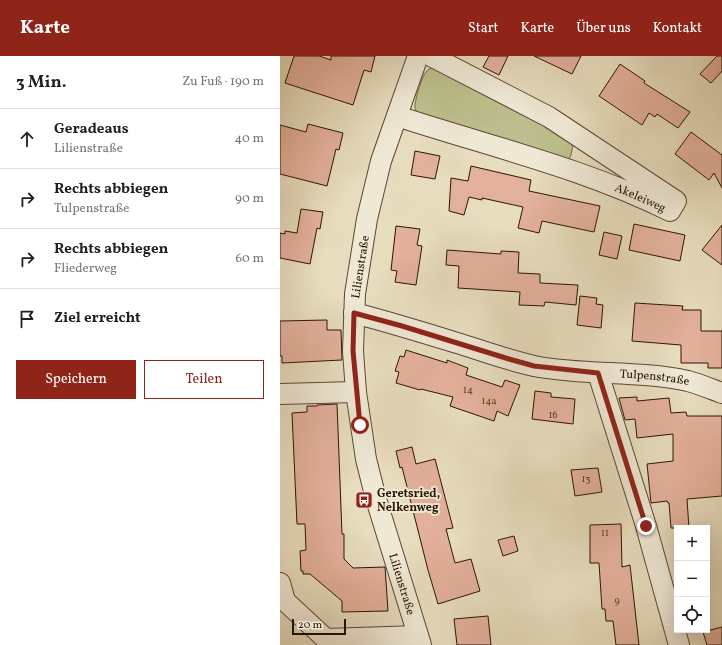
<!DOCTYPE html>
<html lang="de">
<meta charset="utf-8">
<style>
body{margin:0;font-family:Vollkorn,serif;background:#f2f2f2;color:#202124}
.controls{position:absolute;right:12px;bottom:12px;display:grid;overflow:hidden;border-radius:0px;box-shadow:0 4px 16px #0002}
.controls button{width:36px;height:36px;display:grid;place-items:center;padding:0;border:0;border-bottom:1px solid #e0e0e0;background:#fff;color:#202124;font:20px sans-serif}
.scale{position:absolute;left:12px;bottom:10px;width:54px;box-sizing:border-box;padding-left:4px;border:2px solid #2b1502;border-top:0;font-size:11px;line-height:14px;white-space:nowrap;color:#2b1502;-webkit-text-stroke:3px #efe8d5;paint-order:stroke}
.stop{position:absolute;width:12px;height:12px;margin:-9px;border:3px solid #8f2418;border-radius:50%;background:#fff}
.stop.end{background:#8f2418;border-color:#fff;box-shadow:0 1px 4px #0008}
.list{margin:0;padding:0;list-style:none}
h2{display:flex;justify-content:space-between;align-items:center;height:52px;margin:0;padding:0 16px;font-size:17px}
h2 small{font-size:13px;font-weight:400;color:#757577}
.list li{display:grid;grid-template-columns:26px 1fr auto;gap:12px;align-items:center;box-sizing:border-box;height:60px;padding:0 16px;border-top:1px solid #e0e0e0}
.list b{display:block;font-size:15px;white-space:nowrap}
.list p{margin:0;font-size:13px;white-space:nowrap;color:#757577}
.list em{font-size:13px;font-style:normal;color:#757577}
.actions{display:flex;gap:8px;padding:12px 16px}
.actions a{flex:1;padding:9px 0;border:1px solid #8f2418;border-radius:0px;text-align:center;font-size:14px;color:#8f2418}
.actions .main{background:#8f2418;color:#fff}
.icon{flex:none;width:22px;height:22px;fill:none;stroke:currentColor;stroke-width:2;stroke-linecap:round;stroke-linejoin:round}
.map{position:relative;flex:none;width:442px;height:589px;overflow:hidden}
header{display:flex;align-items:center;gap:24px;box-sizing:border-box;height:56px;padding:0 20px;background:#8f2418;color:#fff}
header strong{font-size:19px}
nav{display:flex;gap:22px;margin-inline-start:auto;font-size:14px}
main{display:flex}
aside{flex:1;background:#fff}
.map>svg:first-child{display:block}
.green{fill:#bcbf8d;stroke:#746a48}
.building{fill:#e3b09b;stroke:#2b1502}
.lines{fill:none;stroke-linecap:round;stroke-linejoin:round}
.minor-casing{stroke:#5a4731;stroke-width:22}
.minor{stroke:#efe8d5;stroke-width:20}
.route{stroke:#8f2418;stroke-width:5}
.labels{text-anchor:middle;stroke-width:4;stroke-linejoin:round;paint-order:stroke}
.number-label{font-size:10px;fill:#593c28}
.street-label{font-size:12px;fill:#2b1502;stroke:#efe8d5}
.poi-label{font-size:12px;font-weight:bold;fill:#2b1502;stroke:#efe8d5;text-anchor:start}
</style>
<header>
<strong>Karte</strong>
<nav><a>Start</a><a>Karte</a><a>Über uns</a><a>Kontakt</a></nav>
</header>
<main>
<aside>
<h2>3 Min.<small>Zu Fuß · 190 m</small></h2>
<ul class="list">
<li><svg class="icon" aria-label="ahead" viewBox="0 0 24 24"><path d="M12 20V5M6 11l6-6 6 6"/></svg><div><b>Geradeaus</b><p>Lilienstraße</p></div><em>40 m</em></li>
<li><svg class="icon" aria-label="right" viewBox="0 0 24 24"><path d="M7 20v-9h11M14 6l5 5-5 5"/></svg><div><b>Rechts abbiegen</b><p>Tulpenstraße</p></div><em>90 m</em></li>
<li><svg class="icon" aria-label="right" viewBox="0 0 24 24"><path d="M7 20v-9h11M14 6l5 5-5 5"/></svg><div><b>Rechts abbiegen</b><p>Fliederweg</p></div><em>60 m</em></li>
<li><svg class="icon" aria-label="arrive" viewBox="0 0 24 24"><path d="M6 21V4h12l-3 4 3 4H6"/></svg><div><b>Ziel erreicht</b></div></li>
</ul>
<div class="actions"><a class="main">Speichern</a><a>Teilen</a></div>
</aside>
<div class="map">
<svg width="442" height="589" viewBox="0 0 442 589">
<rect width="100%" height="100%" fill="#e7dcbe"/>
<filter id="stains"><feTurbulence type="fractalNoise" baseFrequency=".005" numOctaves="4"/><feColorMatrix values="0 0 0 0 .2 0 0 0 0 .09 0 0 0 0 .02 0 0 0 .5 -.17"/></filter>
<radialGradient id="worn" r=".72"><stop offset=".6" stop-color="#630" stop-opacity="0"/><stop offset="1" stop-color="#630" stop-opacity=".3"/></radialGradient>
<!-- green -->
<path class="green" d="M154,12L294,84L291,99L287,106L140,60C138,57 136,55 135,52C134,46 142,20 146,16C148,13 151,12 154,12Z"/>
<!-- building -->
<g class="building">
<path d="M14,0H39L51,4V0H95L91,16L84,14L73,49L5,27Z"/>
<path d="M209,0H228L219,19L203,11Z"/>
<path d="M254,0H301L292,18Z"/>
<path d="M437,0H442V15L431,27L420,18Z"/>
<path d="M340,8L365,25L364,27L410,56L398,72L377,58L375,61L369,57L362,69L319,40Z"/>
<path d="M28,68L63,77L59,94L56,93L47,130L0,118V69L26,76Z"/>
<path d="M411,76L442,99V132L434,117L429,124L395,98Z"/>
<path d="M135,95L160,100L155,123L131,119Z"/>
<path d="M191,110L251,124L249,135L320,150L314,176L262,165L259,177L238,172L243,151L202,142V144L189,141L184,159L169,155L171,122L188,125Z"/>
<path d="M21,153L43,156L40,173L37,172L30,208L0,202V177L5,178V175L17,177Z"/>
<path d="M354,168L405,179L400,205L349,194Z"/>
<path d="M442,169V209L422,194Z"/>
<path d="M116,170L140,173L137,189L142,190L136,229L115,226L117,215L111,214Z"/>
<path d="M324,176L342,180L337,203L319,199Z"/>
<path d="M167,194L221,198V195L239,196L238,217L260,218V227L298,229L296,249L265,246L264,250L239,249L240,236L178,232L179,210L166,209Z"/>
<path d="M300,240L317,242L316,248L323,249L321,272L297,269Z"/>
<path d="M355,247L403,250L402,254H421V275H442V312H428V307H401V289L352,285Z"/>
<path d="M47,264V274H61L62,304L2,307V300H0V265Z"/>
<path d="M126,294L167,307V304L188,312L186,319L222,331L225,324L240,329L228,360L217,355L214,365L170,350L173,341L141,333L140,334L116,327L119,316L115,315L120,300L124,301Z"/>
<path d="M255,335L271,337V341L295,343L293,368L252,363Z"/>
<path d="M357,341V345L389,342L391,357L406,356L407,360H442V440L407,443L409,472H391L389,447H388L387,445L371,447L367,408L393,405V378L357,382L355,363L345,364L339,342Z"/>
<path d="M57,348L62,478H64V503L73,512L105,511L108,555L62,556V545L30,518H23V515H21L20,495L26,494L25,468H17L12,357L27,356V350H37V349Z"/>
<path d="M132,391L136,408L155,403L173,472L166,473L175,507L191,503L200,535L158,548L148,514L122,411L120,412L116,395Z"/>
<path d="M318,412L322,436L295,440L291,414Z"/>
<path d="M341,468L342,511L350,509L359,589H336L333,565H326L325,553H322L319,507H310V469Z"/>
<path d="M234,480L238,495L223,500L218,484Z"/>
<path d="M208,560L211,589H177L174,563Z"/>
<path d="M442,571V589H427L423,576Z"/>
</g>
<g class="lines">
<!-- minor casing -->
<g class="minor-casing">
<g id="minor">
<path id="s1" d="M138,0L101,105L87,163L75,238L73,295L76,336L86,403L96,443L141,589"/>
<path id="s2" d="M117,60C208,90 304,112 390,155L396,145L269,61L151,0"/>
<path id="s3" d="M74,257C113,267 151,279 190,291C211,298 232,305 254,310C305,320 357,314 408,325C419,328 431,333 442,337"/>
<path d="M318,317L366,470L399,589"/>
<path d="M0,338L76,336"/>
<path d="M0,527L5,545L46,583L138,580"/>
</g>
</g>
<!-- minor -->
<use href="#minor" class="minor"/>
</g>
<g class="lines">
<!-- route -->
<path class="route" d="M80,369L73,295L74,257L122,270L229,303L254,310L318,317L366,470"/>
</g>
<!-- icons -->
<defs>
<g id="bus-square" transform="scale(0.9)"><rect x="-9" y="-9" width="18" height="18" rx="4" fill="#8f2418" stroke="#efe8d5"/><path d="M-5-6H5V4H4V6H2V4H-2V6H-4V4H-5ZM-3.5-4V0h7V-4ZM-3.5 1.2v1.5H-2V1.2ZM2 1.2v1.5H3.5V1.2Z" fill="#fff"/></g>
</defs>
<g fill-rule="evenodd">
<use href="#bus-square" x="84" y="444"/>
</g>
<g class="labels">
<!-- number labels -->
<g class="number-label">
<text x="188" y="337">14</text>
<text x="209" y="348">14a</text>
<text x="273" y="362">16</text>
<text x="306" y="426">13</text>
<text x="325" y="480">11</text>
<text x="337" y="548">9</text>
</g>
<!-- street labels -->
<g class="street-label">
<text dy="4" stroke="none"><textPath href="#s2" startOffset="257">Akeleiweg</textPath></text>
<text transform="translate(80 211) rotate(-81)" y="4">Lilienstraße</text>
<text dy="4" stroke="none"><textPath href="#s3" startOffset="309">Tulpenstraße</textPath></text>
<text dy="4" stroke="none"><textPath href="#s1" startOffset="543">Lilienstraße</textPath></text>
</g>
<!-- poi labels -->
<g class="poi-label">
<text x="97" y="441">Geretsried,<tspan x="97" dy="14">Nelkenweg</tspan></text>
</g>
</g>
<rect width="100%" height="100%" filter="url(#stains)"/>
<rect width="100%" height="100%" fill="url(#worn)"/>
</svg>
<div class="controls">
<button>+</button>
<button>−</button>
<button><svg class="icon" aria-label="locate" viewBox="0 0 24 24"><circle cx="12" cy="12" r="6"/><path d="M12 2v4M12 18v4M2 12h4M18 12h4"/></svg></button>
</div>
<div class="scale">20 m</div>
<div class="stop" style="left:80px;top:369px"></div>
<div class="stop end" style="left:366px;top:470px"></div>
</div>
</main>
